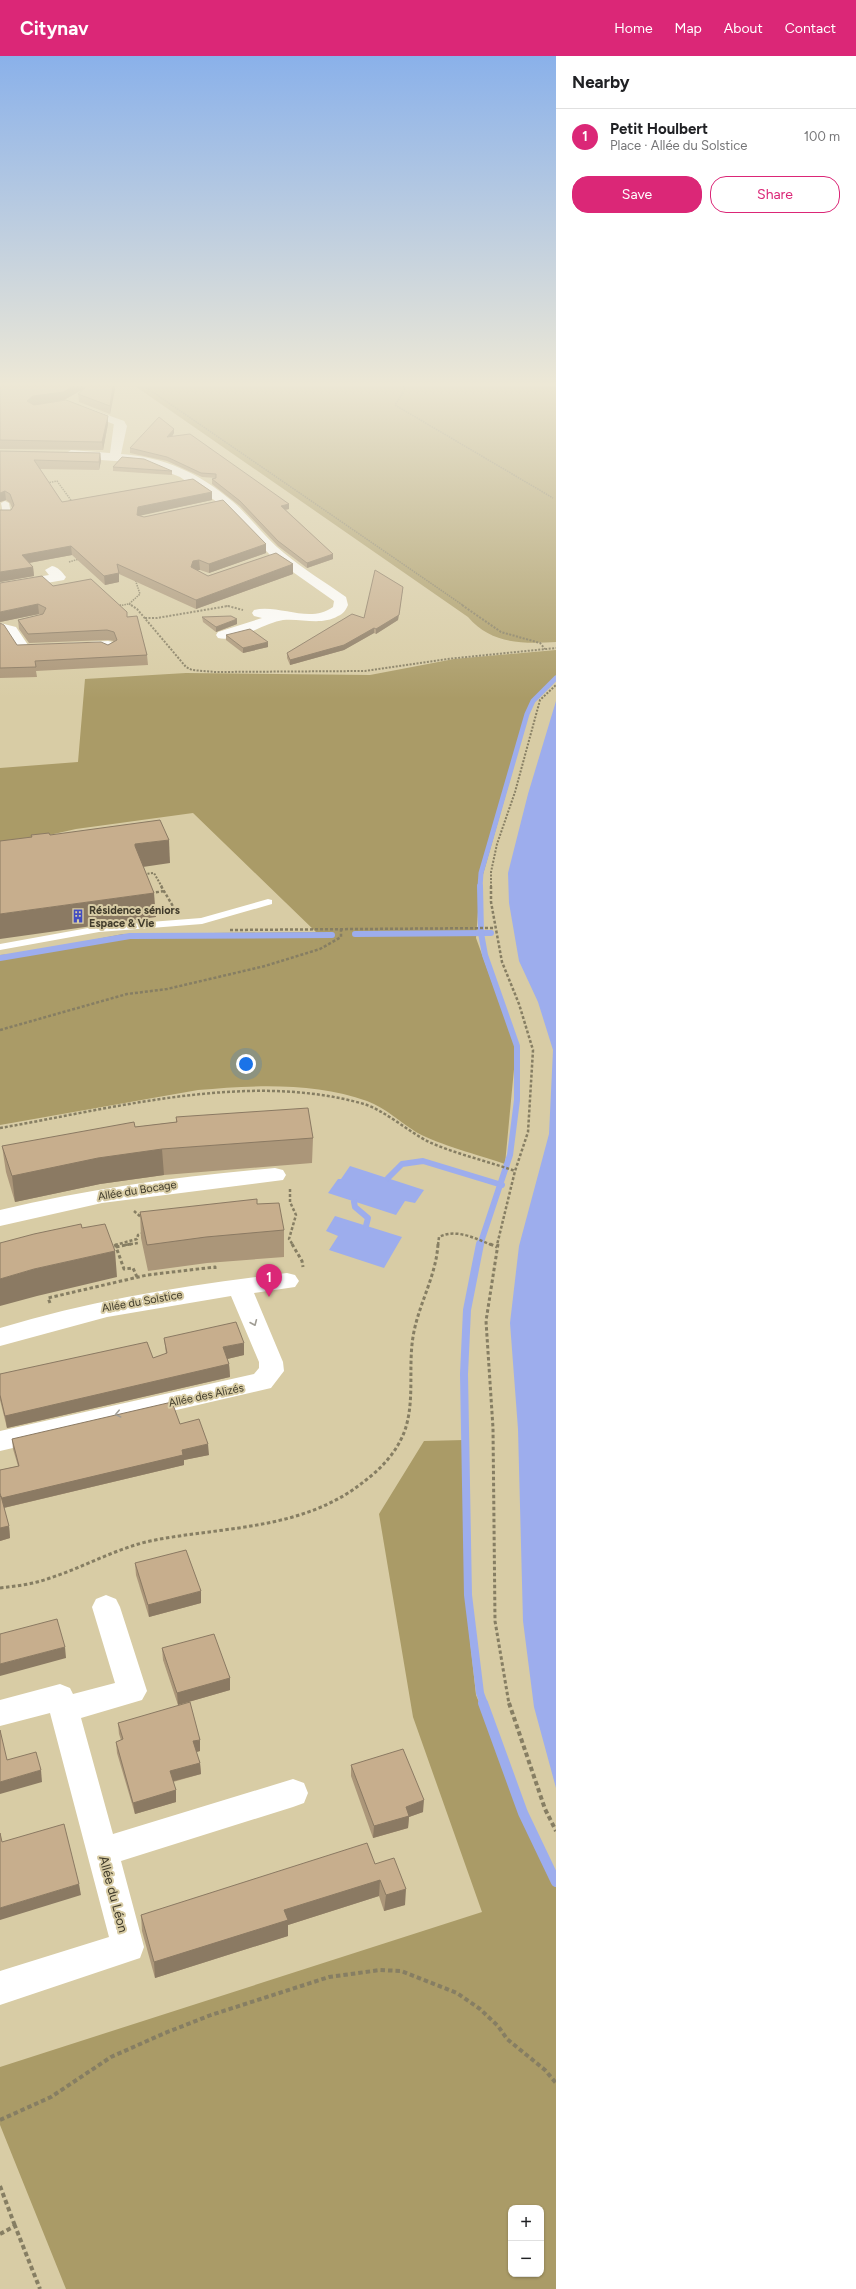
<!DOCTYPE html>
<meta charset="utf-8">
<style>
body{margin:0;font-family:Figtree,sans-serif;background:#f2f2f2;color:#202124}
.controls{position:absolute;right:12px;bottom:12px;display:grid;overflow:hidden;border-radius:8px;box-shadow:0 1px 3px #0004}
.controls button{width:36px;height:36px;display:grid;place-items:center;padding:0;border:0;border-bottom:1px solid #e0e0e0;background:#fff;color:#202124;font:20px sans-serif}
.you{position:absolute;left:246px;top:1008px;width:14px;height:14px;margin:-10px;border:3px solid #fff;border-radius:50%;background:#1a73e8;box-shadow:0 0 0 6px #1a73e833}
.badge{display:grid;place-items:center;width:26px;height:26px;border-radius:50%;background:#db2777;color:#fff;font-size:13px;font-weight:700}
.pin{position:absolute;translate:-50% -33px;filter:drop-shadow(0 1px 2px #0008)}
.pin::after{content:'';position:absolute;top:21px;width:14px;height:12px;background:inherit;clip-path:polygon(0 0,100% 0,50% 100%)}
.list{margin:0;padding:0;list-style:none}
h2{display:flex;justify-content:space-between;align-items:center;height:52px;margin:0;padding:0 16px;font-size:17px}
h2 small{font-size:13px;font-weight:400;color:#757577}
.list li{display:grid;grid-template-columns:26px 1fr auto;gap:12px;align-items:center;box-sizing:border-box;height:56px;padding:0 16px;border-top:1px solid #e0e0e0}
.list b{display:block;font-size:15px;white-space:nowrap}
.list p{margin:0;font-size:13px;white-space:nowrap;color:#757577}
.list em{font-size:13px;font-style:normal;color:#757577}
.actions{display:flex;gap:8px;padding:12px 16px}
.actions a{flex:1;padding:9px 0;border:1px solid #db2777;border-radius:16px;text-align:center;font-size:14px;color:#db2777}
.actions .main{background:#db2777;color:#fff}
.map{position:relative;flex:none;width:556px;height:2233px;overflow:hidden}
header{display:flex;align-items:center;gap:24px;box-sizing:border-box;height:56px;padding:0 20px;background:#db2777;color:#fff}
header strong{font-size:19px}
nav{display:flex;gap:22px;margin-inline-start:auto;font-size:14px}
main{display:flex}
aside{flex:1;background:#fff}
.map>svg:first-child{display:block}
.green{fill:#aa9b67;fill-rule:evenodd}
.water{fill:#9daded}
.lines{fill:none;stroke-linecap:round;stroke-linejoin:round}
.stream-far3{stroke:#9daded;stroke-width:5}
.stream-far2{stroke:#9daded;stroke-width:6}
.stream-far1{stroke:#9daded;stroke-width:8}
.stream{stroke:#9daded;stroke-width:10}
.path-far4{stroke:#867e63;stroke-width:1.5;stroke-dasharray:1.5 1;stroke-linecap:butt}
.path-far3{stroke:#867e63;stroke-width:2;stroke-dasharray:2 1.5;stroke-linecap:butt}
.path-far2{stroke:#867e63;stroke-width:2.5;stroke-dasharray:3 2;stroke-linecap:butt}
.path-far1{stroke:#867e63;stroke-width:3;stroke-dasharray:3.5 2.5;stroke-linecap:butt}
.path{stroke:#867e63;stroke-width:4;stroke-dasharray:4.5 3;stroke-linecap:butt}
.service{fill:#fff;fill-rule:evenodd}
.pedestrian{fill:#fff;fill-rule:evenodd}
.minor{fill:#fff;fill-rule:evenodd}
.wall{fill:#ab9679}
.shaded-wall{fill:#8b7a63}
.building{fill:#c7ae8d;stroke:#8b7a63}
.oneway{stroke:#a09d95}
.labels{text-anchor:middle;stroke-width:4;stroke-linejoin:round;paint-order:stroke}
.poi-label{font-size:11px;font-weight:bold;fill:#403b2b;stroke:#d8cca5;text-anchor:start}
.street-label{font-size:11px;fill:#403b2b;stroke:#d8cca5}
.near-street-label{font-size:13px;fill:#403b2b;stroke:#d8cca5}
</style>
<header>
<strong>Citynav</strong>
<nav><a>Home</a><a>Map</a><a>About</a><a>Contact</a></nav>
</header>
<main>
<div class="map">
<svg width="556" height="2233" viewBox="0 0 556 2233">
<rect width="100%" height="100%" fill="#d8cca5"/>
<!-- green -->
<g class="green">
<path d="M135,330H556V586C522,588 491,588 468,561Z"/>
<path d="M556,594V623L532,646L480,829L476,882L516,992L505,1108C479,1099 439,1089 416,1076C400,1066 386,1052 367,1045C315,1026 253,1029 198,1034L0,1069V899L25,897L123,878L316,876L193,757L76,773L0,790V712L78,706L85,623L186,617L370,619L454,603Z"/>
<path d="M464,1384V1529L476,1639L531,1775L556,1822V2233H66L0,2069V2011L482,1856L413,1661L379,1458L424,1385ZM511,2152H541V2218H511Z"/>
</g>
<!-- water -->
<g class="water">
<path d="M556,645V1732L534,1651L523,1565L518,1373L510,1267L519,1190L549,1078L553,994L538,946L519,905L509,847L508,817L528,738Z"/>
<path d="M350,1110L424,1134L415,1147L405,1145L396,1159L328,1137L338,1123H341Z"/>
<path d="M335,1160L402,1181L384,1212L329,1194L338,1180L326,1175Z"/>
</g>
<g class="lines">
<!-- stream-far3 -->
<path class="stream-far3" d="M480,831L481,817L527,658L533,645L556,622"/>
<!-- stream-far2 -->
<g class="stream-far2">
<path d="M355,878L491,877"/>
<path d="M0,902L130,880L332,879"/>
<path d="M388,1122L402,1108L423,1105L502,1129"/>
<path d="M354,1146L355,1151L368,1162L366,1170"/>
<path d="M480,1189L510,1099L517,1044V990L485,899L481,877L480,830"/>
</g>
<!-- stream-far1 -->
<path class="stream-far1" d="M480,1188L467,1254L464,1318L468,1539L480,1637L484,1648"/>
<!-- stream -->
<path class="stream" d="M483,1647L523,1757L556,1826"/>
<!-- path-far4 -->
<g class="path-far4">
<path d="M144,330L464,550"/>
<path d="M403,330L405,334L395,349L553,442"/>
<path d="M47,427L57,425L73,447"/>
<path d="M69,506L79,503"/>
<path d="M129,548L133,550"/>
<path d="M117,550L129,548L140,538L135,523"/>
<path d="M226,550H229"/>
</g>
<!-- path-far3 -->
<g class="path-far3">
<path d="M131,549L137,553L186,611L192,614L215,616L365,615L447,603L556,592"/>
<path d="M462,549L501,576L540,587L545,593"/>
<path d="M117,550L121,549"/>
<path d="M145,562H157L228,550L243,554"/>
<path d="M144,818L154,817L162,831"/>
<path d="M491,831V816L497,788L515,736L540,644L556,629"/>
</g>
<!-- path-far2 -->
<g class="path-far2">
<path d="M161,830L174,852"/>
<path d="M491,830V846L502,906L519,948L533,994L528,1076L515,1115L497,1189"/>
<path d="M151,837L165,835"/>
<path d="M230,874L495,872"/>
<path d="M0,974L127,938L167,933L265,910L320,893L341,881V873"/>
<path d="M0,1072C115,1052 249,1015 364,1048C384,1054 409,1076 429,1086C456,1098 487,1105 515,1115"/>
<path d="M290,1133V1146L296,1159L289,1183L293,1189"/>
<path d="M134,1155L142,1162"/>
<path d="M115,1189L137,1183L138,1179L143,1177"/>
<path d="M125,1189L138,1187"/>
<path d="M438,1189L439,1181C457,1172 476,1183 492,1189"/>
</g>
<!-- path-far1 -->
<g class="path-far1">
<path d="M115,1188L124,1213L133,1212L137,1221"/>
<path d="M292,1188L302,1205L303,1211"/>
<path d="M490,1188L497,1191"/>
<path d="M498,1188L486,1265L493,1372L495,1565L509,1648"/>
<path d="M116,1191L131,1188"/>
<path d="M50,1247L48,1242L147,1219L215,1211V1214"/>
<path d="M0,1532C17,1530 34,1528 50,1522C84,1511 115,1493 150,1485C224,1470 304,1475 366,1424C383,1411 398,1394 405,1374C415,1344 408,1312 413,1281C418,1249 436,1221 438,1188"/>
</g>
<!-- path -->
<g class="path">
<path d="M509,1647L545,1753L556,1775"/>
<path d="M0,2064L51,2041L111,2001L165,1977L211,1959L329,1921L380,1914L401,1915L457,1937L480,1953L498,1970L507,1983L545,2014L556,2027"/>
<path d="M0,2130L15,2170"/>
<path d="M0,2178L15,2170L40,2233"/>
</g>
<!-- service -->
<g class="service">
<path d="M5,445L9,447L11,458L7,460L3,458L1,447Z"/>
<path d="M268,843L272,844V848L202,868L99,876L0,894V888L99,870L201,862Z"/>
</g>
<!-- pedestrian -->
<path class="pedestrian" d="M83,350L124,365L125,367L124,369H116L79,355V351Z"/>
<!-- minor -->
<g class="minor">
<path d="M120,364L124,365L127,370L121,398C164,401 199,417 232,445C250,460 265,482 284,497C303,513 325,526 346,541L348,549C346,554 343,558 338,560C321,570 301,562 283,564C264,567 236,587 218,582L216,579L218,576L262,562L254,560L252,557L254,554C279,548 310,568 333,551L334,545L273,502L223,450L180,421L145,407L71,402L65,398L71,394L110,397L114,367Z"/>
<path d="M52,510C58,511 62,516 66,521L64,524L0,535V527L49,519L45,514Z"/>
<path d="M0,567L16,571L28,589L108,585L113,586L116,593L109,597L102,594L23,598L18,597L6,577L0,575Z"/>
<path d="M275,1112L283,1114L286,1119L283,1124L102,1147L0,1170V1154C91,1132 182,1120 275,1112Z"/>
<path d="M287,1217L295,1219L299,1225L295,1231L254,1237L283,1306L284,1315L271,1332L0,1395V1375L254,1318L259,1312V1306L231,1240L107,1261L0,1290V1272C94,1243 190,1229 287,1217Z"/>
<path d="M106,1539L116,1543L120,1551L147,1635L142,1644L81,1662L113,1778L293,1723L304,1727L308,1737L304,1747L293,1751L121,1805L144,1891L140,1902L0,1949V1915L109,1881L50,1657L0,1670V1644L60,1628L70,1632L73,1638L115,1627L92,1551L96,1543Z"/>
</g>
</g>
<!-- wall -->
<g class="wall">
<path d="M0,330H115V333L110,358L79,346L78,338L85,332L64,344L33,349L108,368L103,394L0,393Z"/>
<path d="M174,373V377L172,381L289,448V453L286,454L333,498V503L307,512L278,490L240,450L212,428V423L216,422L202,421L167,405L130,397V392Z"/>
<path d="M0,395L100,397L101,405L99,414L40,413L62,446L193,423L212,436V444L140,459L144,461L223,444L266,488V497L209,517L200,514H197L208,520L276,497L293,508V518L196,553L119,518V526L105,529L72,499L29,507L33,511L34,520L0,526V454H11L12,452L10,447L6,444L0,446V450Z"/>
<path d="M113,411L172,415V419L113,415Z"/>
<path d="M53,530L127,561L147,599L148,609L36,615L37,621L0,622V567L17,589H108L114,585L108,584L29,587L19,573L18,564L41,559L39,558L0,566Z"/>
<path d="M403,531L398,564L376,578L374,577L344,594L290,609L287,602V597L364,562Z"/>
<path d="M202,561L237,568L216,576L203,566Z"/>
<path d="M226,579L268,591L243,597L226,584Z"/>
<path d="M176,1061L313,1082L312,1107L164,1119L100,1128L15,1146L6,1116L2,1090L135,1071L176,1066Z"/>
<path d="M257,1148L284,1174V1201L207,1207L148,1215L141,1182L140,1156Z"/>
<path d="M164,1282L244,1299L227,1303L229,1308L230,1321L7,1372L0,1344V1318L153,1302L166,1298Z"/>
<path d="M180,1368L209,1399L184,1404V1409L4,1452L9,1470L10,1482L0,1485V1414L18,1410L13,1393L12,1383Z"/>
<path d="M135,1507L201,1547L149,1561L136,1519Z"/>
<path d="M162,1592L230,1622V1634L178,1649L163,1604Z"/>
<path d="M118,1667L200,1695L196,1696L200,1707L201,1718L173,1726L176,1746L135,1758L117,1697L116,1686L121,1684L119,1678Z"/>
<path d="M351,1709L423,1756L409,1761L408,1772L373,1782L351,1720Z"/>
<path d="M375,1808L405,1849L384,1855L379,1840L288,1869V1880L155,1922L142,1875L141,1859Z"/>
</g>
<!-- shaded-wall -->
<g class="shaded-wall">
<path d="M73,330H85V332L64,344L34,349L28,354L27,345L33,340Z"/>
<path d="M113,330H115V333L110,358V350Z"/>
<path d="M108,360V368L103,394L102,386Z"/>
<path d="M174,373V377L168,386L167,381Z"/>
<path d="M100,397L101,405L99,414V406Z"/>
<path d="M5,435L6,444L0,446V450V437Z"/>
<path d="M212,436V444L139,460L137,459L138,451Z"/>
<path d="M289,448V453L281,454V450Z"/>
<path d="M266,488V497L209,517V508Z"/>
<path d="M71,490L72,499L23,508L22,499Z"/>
<path d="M333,498V503L307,512V507Z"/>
<path d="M199,504L200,514L194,515L191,511L193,505Z"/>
<path d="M293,508V518L196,553V544Z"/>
<path d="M33,511L34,520L0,526V516Z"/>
<path d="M119,517V526L105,529L104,520Z"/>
<path d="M403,531L398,564L376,578V573Z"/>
<path d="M38,548L39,558L0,566V556Z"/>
<path d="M237,563V568L216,576V571Z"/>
<path d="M374,572V577L344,594L290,609V604Z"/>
<path d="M268,586V591L243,597V592Z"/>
<path d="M169,784L170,807L136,812L135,790V788Z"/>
<path d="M154,837L156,861L0,883V858Z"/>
<path d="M162,1093L164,1119L100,1128L15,1146L12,1120L98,1102Z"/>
<path d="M115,1195L117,1221L37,1240L0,1250V1223L34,1213Z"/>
<path d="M244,1287V1299L223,1304V1291Z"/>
<path d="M229,1308L230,1321L7,1372L5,1360Z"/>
<path d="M208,1388L209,1399L184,1404V1409L3,1452L1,1442L182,1394Z"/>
<path d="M9,1470L10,1482L0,1485V1472Z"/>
<path d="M201,1535V1547L149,1561L148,1549Z"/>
<path d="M65,1591L66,1602L0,1620V1608Z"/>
<path d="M230,1622V1634L178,1649L177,1637Z"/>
<path d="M200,1684V1695L193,1697V1685Z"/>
<path d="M200,1707L201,1718L170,1726V1715Z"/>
<path d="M41,1714L42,1726L0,1738V1726Z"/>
<path d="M176,1734V1746L135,1758L133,1747Z"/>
<path d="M424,1744L423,1756L409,1761L408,1772L373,1782L374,1770L406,1751Z"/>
<path d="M380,1824L379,1840L288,1869V1880L155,1922L154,1906L284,1854Z"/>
<path d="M79,1828L81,1839L0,1864V1852Z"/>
<path d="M406,1833L405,1849L384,1855L386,1839Z"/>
</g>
<!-- building -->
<g class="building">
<path d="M0,330H73L64,336L33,340L27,345L34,349L66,344L108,360L102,386L0,384Z"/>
<path d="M87,330H113L110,350L78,338Z"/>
<path d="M159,361L174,373L167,381L190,378L289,448L281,450L333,498L307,507L278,485L240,445L212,423L216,422V418L201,417L167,401L130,392Z"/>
<path d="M0,395L100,397L99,406L34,404L62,446L193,423L212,436L138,451L137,459L144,461L223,444L266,488L209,508L199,504L193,505L191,511L208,520L276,497L293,508L196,544L117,508L119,517L104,520L71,490L22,499L33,511L0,516V454H11L14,449L10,438L5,435L0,437Z"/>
<path d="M122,401L144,403L172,415L113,411Z"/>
<path d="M375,514L403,531L399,559L376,573L374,572L344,589L290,604L287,597L352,558L364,562Z"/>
<path d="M42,520L53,530L91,523L127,556V561L137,560L147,599L35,605L36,611L0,612V567L4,569L17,589L101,586L108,589L117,584L114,576L107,574L28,578L18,564L43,558L46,552L38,548L0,556V527Z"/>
<path d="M231,560L237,563L216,571L202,561Z"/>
<path d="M250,573L268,586L243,592L226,579Z"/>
<path d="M160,764L169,784L135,788V790L154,837L0,858V785L32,781L31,779L49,777L50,779Z"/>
<path d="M308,1052L313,1082L162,1093L98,1102L12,1120L2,1090L134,1066L135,1071L177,1066L176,1061Z"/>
<path d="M257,1143V1148L279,1147L284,1174L206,1181L147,1189L140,1156Z"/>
<path d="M81,1168L82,1172L105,1168L115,1195L34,1213L0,1223V1187L34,1178Z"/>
<path d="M236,1266L244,1287L223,1291L229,1308L5,1360L0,1339V1318L147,1286L153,1302L167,1297L164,1282Z"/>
<path d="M172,1346L180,1368L199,1363L208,1388L182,1394L183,1399L2,1442L1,1441L0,1437V1414L19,1410L12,1383Z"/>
<path d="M1,1440L9,1470L0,1472V1441Z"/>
<path d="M186,1494L201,1535L148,1549L135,1507Z"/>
<path d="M57,1563L65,1591L0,1608V1578Z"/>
<path d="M214,1578L230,1622L177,1637L162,1592Z"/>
<path d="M190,1646L200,1684L193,1685L200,1707L170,1715L176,1734L133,1747L116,1686L123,1683L118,1667Z"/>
<path d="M0,1674L7,1704L36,1696L41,1714L0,1726Z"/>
<path d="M403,1693L424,1744L406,1751L409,1760L374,1770L351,1709Z"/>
<path d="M64,1768L79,1828L0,1852V1777L2,1786Z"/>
<path d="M367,1787L375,1808L394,1802L406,1833L386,1839L380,1824L284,1854L288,1864L154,1906L141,1859Z"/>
</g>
<!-- one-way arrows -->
<defs><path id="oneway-chevron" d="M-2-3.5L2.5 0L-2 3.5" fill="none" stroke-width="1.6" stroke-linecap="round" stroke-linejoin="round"/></defs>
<g class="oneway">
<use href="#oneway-chevron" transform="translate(254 1267) rotate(67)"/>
<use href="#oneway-chevron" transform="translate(118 1358) rotate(167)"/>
</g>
<!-- sky -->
<linearGradient id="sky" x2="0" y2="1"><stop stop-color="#8ab1ea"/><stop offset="0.51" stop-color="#ede8d6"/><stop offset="1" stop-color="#ede8d6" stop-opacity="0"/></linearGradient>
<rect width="556" height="643" fill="url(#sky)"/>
<!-- icons -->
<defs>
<g id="building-bare" transform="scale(1.08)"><path d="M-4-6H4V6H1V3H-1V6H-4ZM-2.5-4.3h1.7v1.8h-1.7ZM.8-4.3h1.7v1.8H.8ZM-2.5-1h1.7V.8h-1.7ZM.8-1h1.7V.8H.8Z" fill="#424cc1" stroke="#d8cca5" stroke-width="2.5" paint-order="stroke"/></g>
</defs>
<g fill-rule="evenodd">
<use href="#building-bare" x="78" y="860"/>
</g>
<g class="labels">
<!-- poi labels -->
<g class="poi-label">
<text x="89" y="858">Résidence séniors<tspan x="89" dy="13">Espace &amp; Vie</tspan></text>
</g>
<!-- street labels -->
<g class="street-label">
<text transform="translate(137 1134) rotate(-9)" y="4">Allée du Bocage</text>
<text transform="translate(142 1245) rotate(-10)" y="4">Allée du Solstice</text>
<text transform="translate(206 1339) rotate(-12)" y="4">Allée des Alizés</text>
</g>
<!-- near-street labels -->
<g class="near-street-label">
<text transform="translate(114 1838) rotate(75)" y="5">Allée du Léon</text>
</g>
</g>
</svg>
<div class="controls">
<button>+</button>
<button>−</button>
</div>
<div class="you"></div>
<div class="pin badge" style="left:269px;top:1241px">1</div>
</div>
<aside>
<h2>Nearby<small></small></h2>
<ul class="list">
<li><span class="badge">1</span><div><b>Petit Houlbert</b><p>Place · Allée du Solstice</p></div><em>100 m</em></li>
</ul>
<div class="actions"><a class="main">Save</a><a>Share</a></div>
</aside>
</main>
